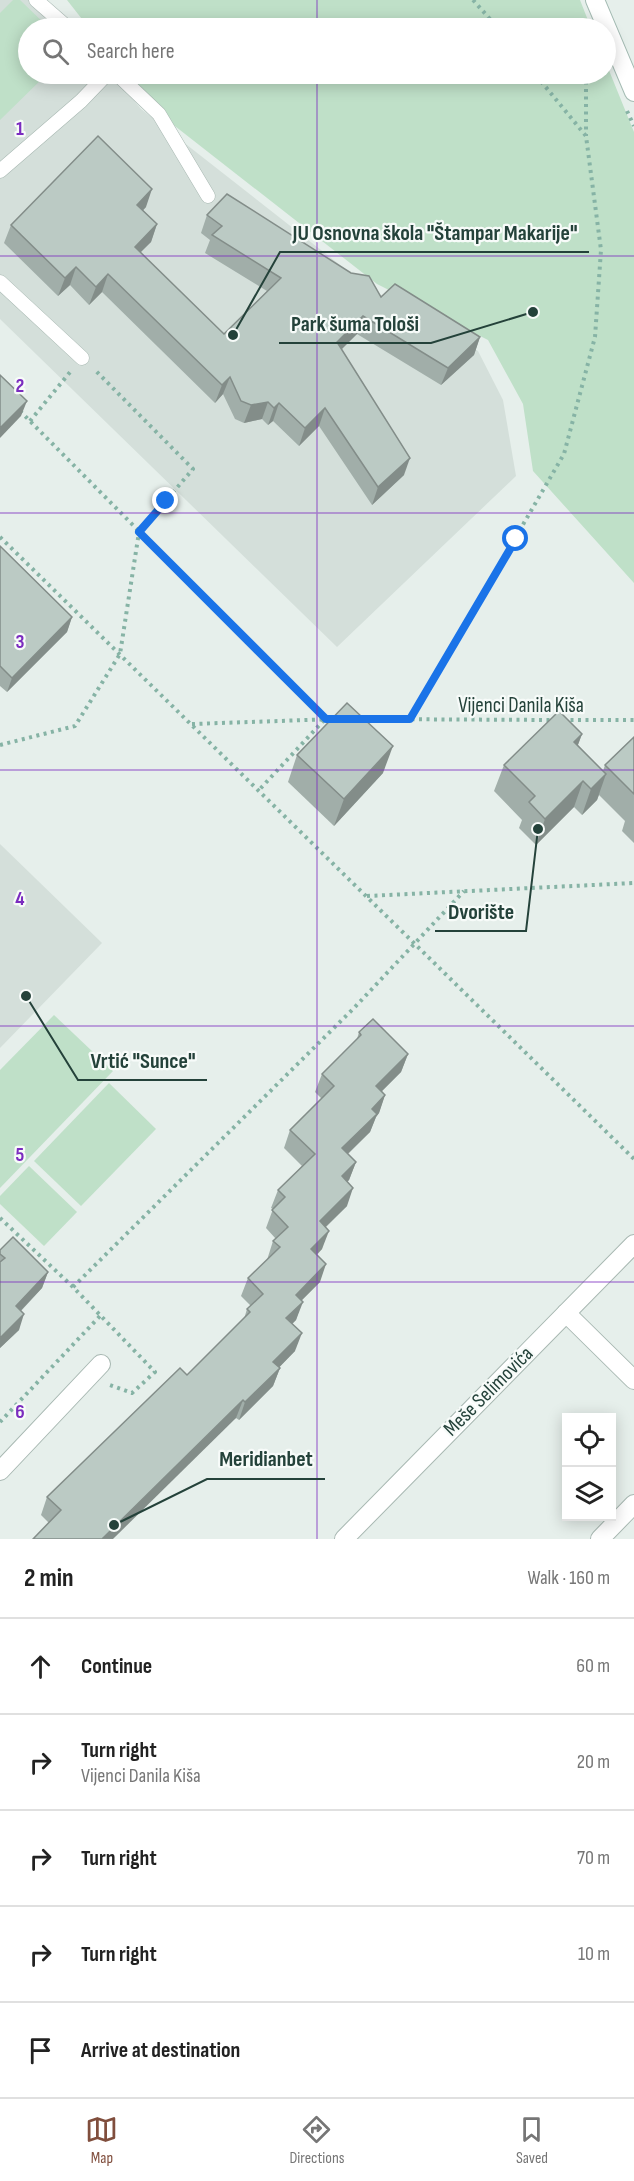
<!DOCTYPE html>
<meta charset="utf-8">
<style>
body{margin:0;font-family:"Sofia Sans Condensed",sans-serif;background:#f2f2f2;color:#222}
.controls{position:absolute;right:18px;bottom:18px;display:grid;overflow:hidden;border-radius:0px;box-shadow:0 3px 15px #0003}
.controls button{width:54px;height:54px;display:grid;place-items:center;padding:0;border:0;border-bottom:2px solid #e0e0e0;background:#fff;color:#222;font:30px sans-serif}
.stop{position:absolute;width:18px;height:18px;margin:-14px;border:4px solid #1a73e8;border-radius:50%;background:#fff}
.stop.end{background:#1a73e8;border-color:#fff;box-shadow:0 2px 6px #0008}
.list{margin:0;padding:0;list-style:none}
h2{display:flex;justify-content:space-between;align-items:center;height:78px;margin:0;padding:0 24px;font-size:26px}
h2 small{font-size:20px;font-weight:400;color:#767676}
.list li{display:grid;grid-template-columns:39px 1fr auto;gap:18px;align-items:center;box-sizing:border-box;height:96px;padding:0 24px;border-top:2px solid #e0e0e0}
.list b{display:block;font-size:22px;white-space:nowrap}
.list p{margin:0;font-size:20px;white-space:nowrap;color:#767676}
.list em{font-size:20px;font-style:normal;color:#767676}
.icon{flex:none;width:33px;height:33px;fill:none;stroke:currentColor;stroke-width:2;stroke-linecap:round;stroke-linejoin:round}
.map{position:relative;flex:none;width:634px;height:1539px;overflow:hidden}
.search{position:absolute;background:#fff;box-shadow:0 3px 15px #0003;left:18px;right:18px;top:18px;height:66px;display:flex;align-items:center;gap:15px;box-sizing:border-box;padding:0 21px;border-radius:33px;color:#767676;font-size:22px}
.sheet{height:558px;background:#fff}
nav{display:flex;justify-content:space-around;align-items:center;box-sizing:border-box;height:84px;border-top:2px solid #e0e0e0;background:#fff;font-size:16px;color:#767676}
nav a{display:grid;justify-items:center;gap:3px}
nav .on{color:#804e3d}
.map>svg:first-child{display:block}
.built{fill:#d4dfda}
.green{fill:#bfe0c8}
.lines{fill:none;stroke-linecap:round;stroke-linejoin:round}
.service-casing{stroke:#a8b8b2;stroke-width:15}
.minor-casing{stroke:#a8b8b2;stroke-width:20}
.tertiary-casing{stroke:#a8b8b2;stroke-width:20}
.secondary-casing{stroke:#a4bbb3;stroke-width:20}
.path{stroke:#86b3a5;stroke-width:4;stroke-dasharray:3 4.5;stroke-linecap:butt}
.service{stroke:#fff;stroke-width:14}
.minor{stroke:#fff;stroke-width:18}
.tertiary{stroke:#fff;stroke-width:18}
.secondary{stroke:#fff;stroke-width:18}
.wall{fill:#a1aea9}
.shaded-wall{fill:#838d89}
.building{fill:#bbcac4;stroke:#838d89;stroke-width:1.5}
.route{stroke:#1a73e8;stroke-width:8}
.grid{fill:none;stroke:#7b2cbf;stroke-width:1.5;stroke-opacity:0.55}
.labels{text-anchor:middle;stroke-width:4.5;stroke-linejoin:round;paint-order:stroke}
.street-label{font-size:21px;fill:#24423a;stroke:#f7fbf9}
.grid-label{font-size:20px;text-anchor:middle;font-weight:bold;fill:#7b2cbf;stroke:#f7fbf9;stroke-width:4.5;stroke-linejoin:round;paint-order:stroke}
.leader{fill:none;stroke:#24423a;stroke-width:2}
.callout-dot{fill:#24423a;stroke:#f7fbf9;stroke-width:2}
.callout-label{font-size:22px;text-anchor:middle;font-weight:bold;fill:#24423a;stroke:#f7fbf9;stroke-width:4.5;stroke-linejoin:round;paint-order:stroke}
</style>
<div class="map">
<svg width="634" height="1539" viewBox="0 0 634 1539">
<rect width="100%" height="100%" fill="#e6efeb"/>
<!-- built -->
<g class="built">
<path d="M0,0H44L72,28H28V74H112L141,109L372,290L478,351L503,400L516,476L337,647L0,319Z"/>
<path d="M0,844L102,943L0,1048Z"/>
</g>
<!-- green -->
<g class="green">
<path d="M13,0H20L49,28H28V74H47L0,120V13Z"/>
<path d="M67,0H580L591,28H89Z"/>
<path d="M606,63L634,132V583L533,471L523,404L488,340L377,284L148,105L123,74H606Z"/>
<path d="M54,1015L113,1071L0,1188V1070Z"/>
<path d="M109,1083L156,1129L81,1206L34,1161Z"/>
<path d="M29,1166L77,1212L44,1246L0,1204V1196Z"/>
</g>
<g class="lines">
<!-- service casing -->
<g class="service-casing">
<g id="service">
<path d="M36,0L68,28"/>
<path d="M117,74L159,114L208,196"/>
<path d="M0,171L81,101L107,74"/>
<path d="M0,282L82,358"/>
</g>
</g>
<!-- minor casing -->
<g class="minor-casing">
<g id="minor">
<path d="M566,1313L634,1380"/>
<path d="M0,1471L101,1364"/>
<path d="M600,1539L634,1504"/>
</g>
</g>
<!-- tertiary casing -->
<g class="tertiary-casing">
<path id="tertiary" d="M344,1539L634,1244"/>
</g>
<!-- secondary casing -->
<g class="secondary-casing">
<path id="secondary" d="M595,0L634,92"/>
</g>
<!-- path -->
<g class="path">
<path d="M473,0L498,28"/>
<path d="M586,74V136"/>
<path d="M627,111L634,126"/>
<path d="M20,411L325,719L259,790"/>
<path d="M30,421L71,371"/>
<path d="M0,537L634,1159"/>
<path d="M359,719L552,720"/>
<path d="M410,719L564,454L595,337L601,250L586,136L535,74"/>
<path d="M563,720H634"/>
<path d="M192,724L336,719"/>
<path d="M0,745L75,726L120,654L139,532L193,469L95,370"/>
<path d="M367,896L634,883"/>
<path d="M0,1218L73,1287L155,1372L132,1393L110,1385"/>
<path d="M73,1287L355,1007L464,891"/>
<path d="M0,1422L100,1316"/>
</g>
<!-- service -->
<use href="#service" class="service"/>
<!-- minor -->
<use href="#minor" class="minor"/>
<!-- tertiary -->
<use href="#tertiary" class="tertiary"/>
<!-- secondary -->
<use href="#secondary" class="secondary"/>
</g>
<!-- wall -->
<g class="wall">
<path d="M146,207L143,210L157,224L151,242L140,252L224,334L267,291L205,253L210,240L201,233L207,215L381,297L480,337L474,355L441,385L357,334L341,349L404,475L372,505L319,426L299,446L273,421L268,425L262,419L244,423L235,419L223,394L215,403L102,292L89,305L70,285L58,296L4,243L11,225Z"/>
<path d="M0,546L72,617L67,632L7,692L0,686Z"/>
<path d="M582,734L578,745L603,771L605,765L634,737V843L622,831L625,821L599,795L597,800L582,815L574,807L536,845L519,828L522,820L494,791L504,765Z"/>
<path d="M297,755L383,773L334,826L288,782Z"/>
<path d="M359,1032L408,1054L401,1072L382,1091L385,1095L379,1113L376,1117L370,1132L348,1154L356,1162L349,1180L347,1182V1206L326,1227L322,1249L317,1255L320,1282L302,1300L296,1320L292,1324L295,1351L279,1367L280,1368L273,1386L239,1420L236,1418L49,1523L41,1515L47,1497L187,1375L244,1319L247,1309L251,1306L241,1296L248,1278L267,1260L273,1241L276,1239L266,1228L273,1209L271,1208L278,1190L302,1166L284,1148L290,1130L322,1099L315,1092L322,1074L357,1039Z"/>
<path d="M0,1250L48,1272L42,1288L21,1311L19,1330L0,1348Z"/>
</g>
<!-- shaded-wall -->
<g class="shaded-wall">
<path d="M152,189L146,207L131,223L137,205Z"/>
<path d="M157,224L151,242L128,265L135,247Z"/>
<path d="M76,267L70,285L58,296L65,278Z"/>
<path d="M108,274L102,292L89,305L96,287Z"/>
<path d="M363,316L357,334L331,360L337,342Z"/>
<path d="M480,337L474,355L441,385L448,368Z"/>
<path d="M230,377L223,394L215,403L222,385Z"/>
<path d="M27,401L21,416L0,438V428Z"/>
<path d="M268,402L262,419L244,423L251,405Z"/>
<path d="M279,403L273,421L268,425L274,408Z"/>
<path d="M325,408L319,426L299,446L305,428Z"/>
<path d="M410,458L404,475L372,505L378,487Z"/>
<path d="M72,617L67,632L7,692L12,678Z"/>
<path d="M582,734L572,760L574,742Z"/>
<path d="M393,746L383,773L334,826L344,799Z"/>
<path d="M606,774L597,800L582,815L591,789Z"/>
<path d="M583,781L574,807L536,845L545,819Z"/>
<path d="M408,1054L401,1072L369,1104L376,1086Z"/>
<path d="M385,1095L379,1113L376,1117L370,1132L335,1166L342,1148L372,1109Z"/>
<path d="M356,1162L349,1180L335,1194L342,1176Z"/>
<path d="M353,1188L347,1206L313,1239L320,1221Z"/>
<path d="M329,1231L322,1249L304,1267L311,1249Z"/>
<path d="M326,1264L320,1282L289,1313L296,1295Z"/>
<path d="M48,1272L42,1288L10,1322L16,1306Z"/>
<path d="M303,1302L296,1320L280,1336L286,1318Z"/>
<path d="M24,1314L19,1330L0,1348V1338Z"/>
<path d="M302,1333L295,1351L267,1380L273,1362Z"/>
<path d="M280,1368L273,1386L239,1420L245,1402Z"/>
<path d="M243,1400L236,1418L113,1539H102Z"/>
</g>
<!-- building -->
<g class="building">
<path d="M98,136L152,189L137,205L157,224L135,247L224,334L281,278L212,235L222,226L207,215L227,194L351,273L369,276L381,297L395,284L480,337L448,368L363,316L337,342L410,458L378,487L325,408L305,428L279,403L274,408L268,402L251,405L241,401L230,377L222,385L108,274L96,287L76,267L65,278L11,225Z"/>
<path d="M0,375L27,401L0,428Z"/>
<path d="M0,546L72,617L12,678L0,666Z"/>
<path d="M347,703L393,746L344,799L297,755Z"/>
<path d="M559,711L582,734L574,742L606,774L591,789L583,781L545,819L529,802L535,796L504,765Z"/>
<path d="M634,737V794L605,765Z"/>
<path d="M373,1019L408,1054L376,1086L385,1095L372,1109L377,1114L342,1148L356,1162L342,1176L353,1188L320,1221L329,1231L311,1249L326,1264L296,1295L303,1302L286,1318L302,1333L273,1362L280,1368L245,1402L243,1400L102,1539H33L61,1510L47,1497L180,1368L187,1375L250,1312L247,1309L263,1294L248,1278L280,1247L273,1241L288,1227L272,1210L285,1197L278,1190L315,1154L290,1130L334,1086L322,1074L361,1035L359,1032Z"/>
<path d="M13,1237L48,1272L16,1306L24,1314L0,1338V1262L5,1258L0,1254V1250Z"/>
</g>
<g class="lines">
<!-- route -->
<path class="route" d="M166,501L139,532L326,719H410L516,539"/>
</g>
<!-- grid -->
<path class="grid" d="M317,0V28M317,74V1539M0,256H634M0,513H634M0,770H634M0,1026H634M0,1282H634"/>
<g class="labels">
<!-- street labels -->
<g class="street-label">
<text x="521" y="712">Vijenci Danila Kiša</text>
<text transform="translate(488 1391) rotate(-45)" y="7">Meše Selimovića</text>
</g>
</g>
<g class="grid-label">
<text x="20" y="135">1</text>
<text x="20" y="392">2</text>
<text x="20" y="648">3</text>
<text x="20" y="905">4</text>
<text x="20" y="1161">5</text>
<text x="20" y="1418">6</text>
</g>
<!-- callouts -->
<path class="leader" d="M233 335L280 252H589M533 312L431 343H279M538 829L526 931H435M26 996L78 1080H207M114 1525L207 1479H325"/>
<g class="callout-dot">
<circle cx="233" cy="335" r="6"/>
<circle cx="533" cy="312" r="6"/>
<circle cx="538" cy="829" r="6"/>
<circle cx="26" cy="996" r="6"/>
<circle cx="114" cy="1525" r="6"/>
</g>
<g class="callout-label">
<text x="435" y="240">JU Osnovna škola "Štampar Makarije"</text>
<text x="355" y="331">Park šuma Tološi</text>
<text x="481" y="919">Dvorište</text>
<text x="143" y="1068">Vrtić "Sunce"</text>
<text x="266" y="1466">Meridianbet</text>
</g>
</svg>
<div class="controls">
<button><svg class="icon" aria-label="locate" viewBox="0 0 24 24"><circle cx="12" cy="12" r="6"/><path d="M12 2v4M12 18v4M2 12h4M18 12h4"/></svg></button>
<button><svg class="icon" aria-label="layers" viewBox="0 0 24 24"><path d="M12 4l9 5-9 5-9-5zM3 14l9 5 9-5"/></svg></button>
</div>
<div class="stop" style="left:516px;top:539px"></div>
<div class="stop end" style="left:166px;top:501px"></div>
<div class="search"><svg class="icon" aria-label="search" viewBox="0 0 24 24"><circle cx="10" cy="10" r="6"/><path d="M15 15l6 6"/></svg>Search here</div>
</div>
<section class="sheet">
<h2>2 min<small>Walk · 160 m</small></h2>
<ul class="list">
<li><svg class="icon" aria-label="ahead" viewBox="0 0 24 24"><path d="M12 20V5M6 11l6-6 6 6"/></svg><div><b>Continue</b></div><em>60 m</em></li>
<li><svg class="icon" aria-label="right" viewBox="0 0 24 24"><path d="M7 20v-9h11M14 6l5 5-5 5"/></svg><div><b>Turn right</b><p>Vijenci Danila Kiša</p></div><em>20 m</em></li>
<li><svg class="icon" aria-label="right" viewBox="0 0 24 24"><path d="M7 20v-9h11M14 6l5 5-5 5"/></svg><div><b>Turn right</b></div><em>70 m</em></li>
<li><svg class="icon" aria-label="right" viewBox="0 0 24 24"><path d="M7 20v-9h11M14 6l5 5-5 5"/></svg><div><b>Turn right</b></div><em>10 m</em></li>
<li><svg class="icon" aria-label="arrive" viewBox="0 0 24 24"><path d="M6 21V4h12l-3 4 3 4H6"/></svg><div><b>Arrive at destination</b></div></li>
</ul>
</section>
<nav>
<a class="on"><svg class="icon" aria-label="map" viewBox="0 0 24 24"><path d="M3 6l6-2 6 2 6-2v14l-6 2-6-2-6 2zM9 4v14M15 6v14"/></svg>Map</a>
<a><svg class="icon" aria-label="directions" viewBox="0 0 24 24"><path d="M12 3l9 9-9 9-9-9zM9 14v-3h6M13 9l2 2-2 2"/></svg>Directions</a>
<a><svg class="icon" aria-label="saved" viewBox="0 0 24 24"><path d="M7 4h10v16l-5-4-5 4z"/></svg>Saved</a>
</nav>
